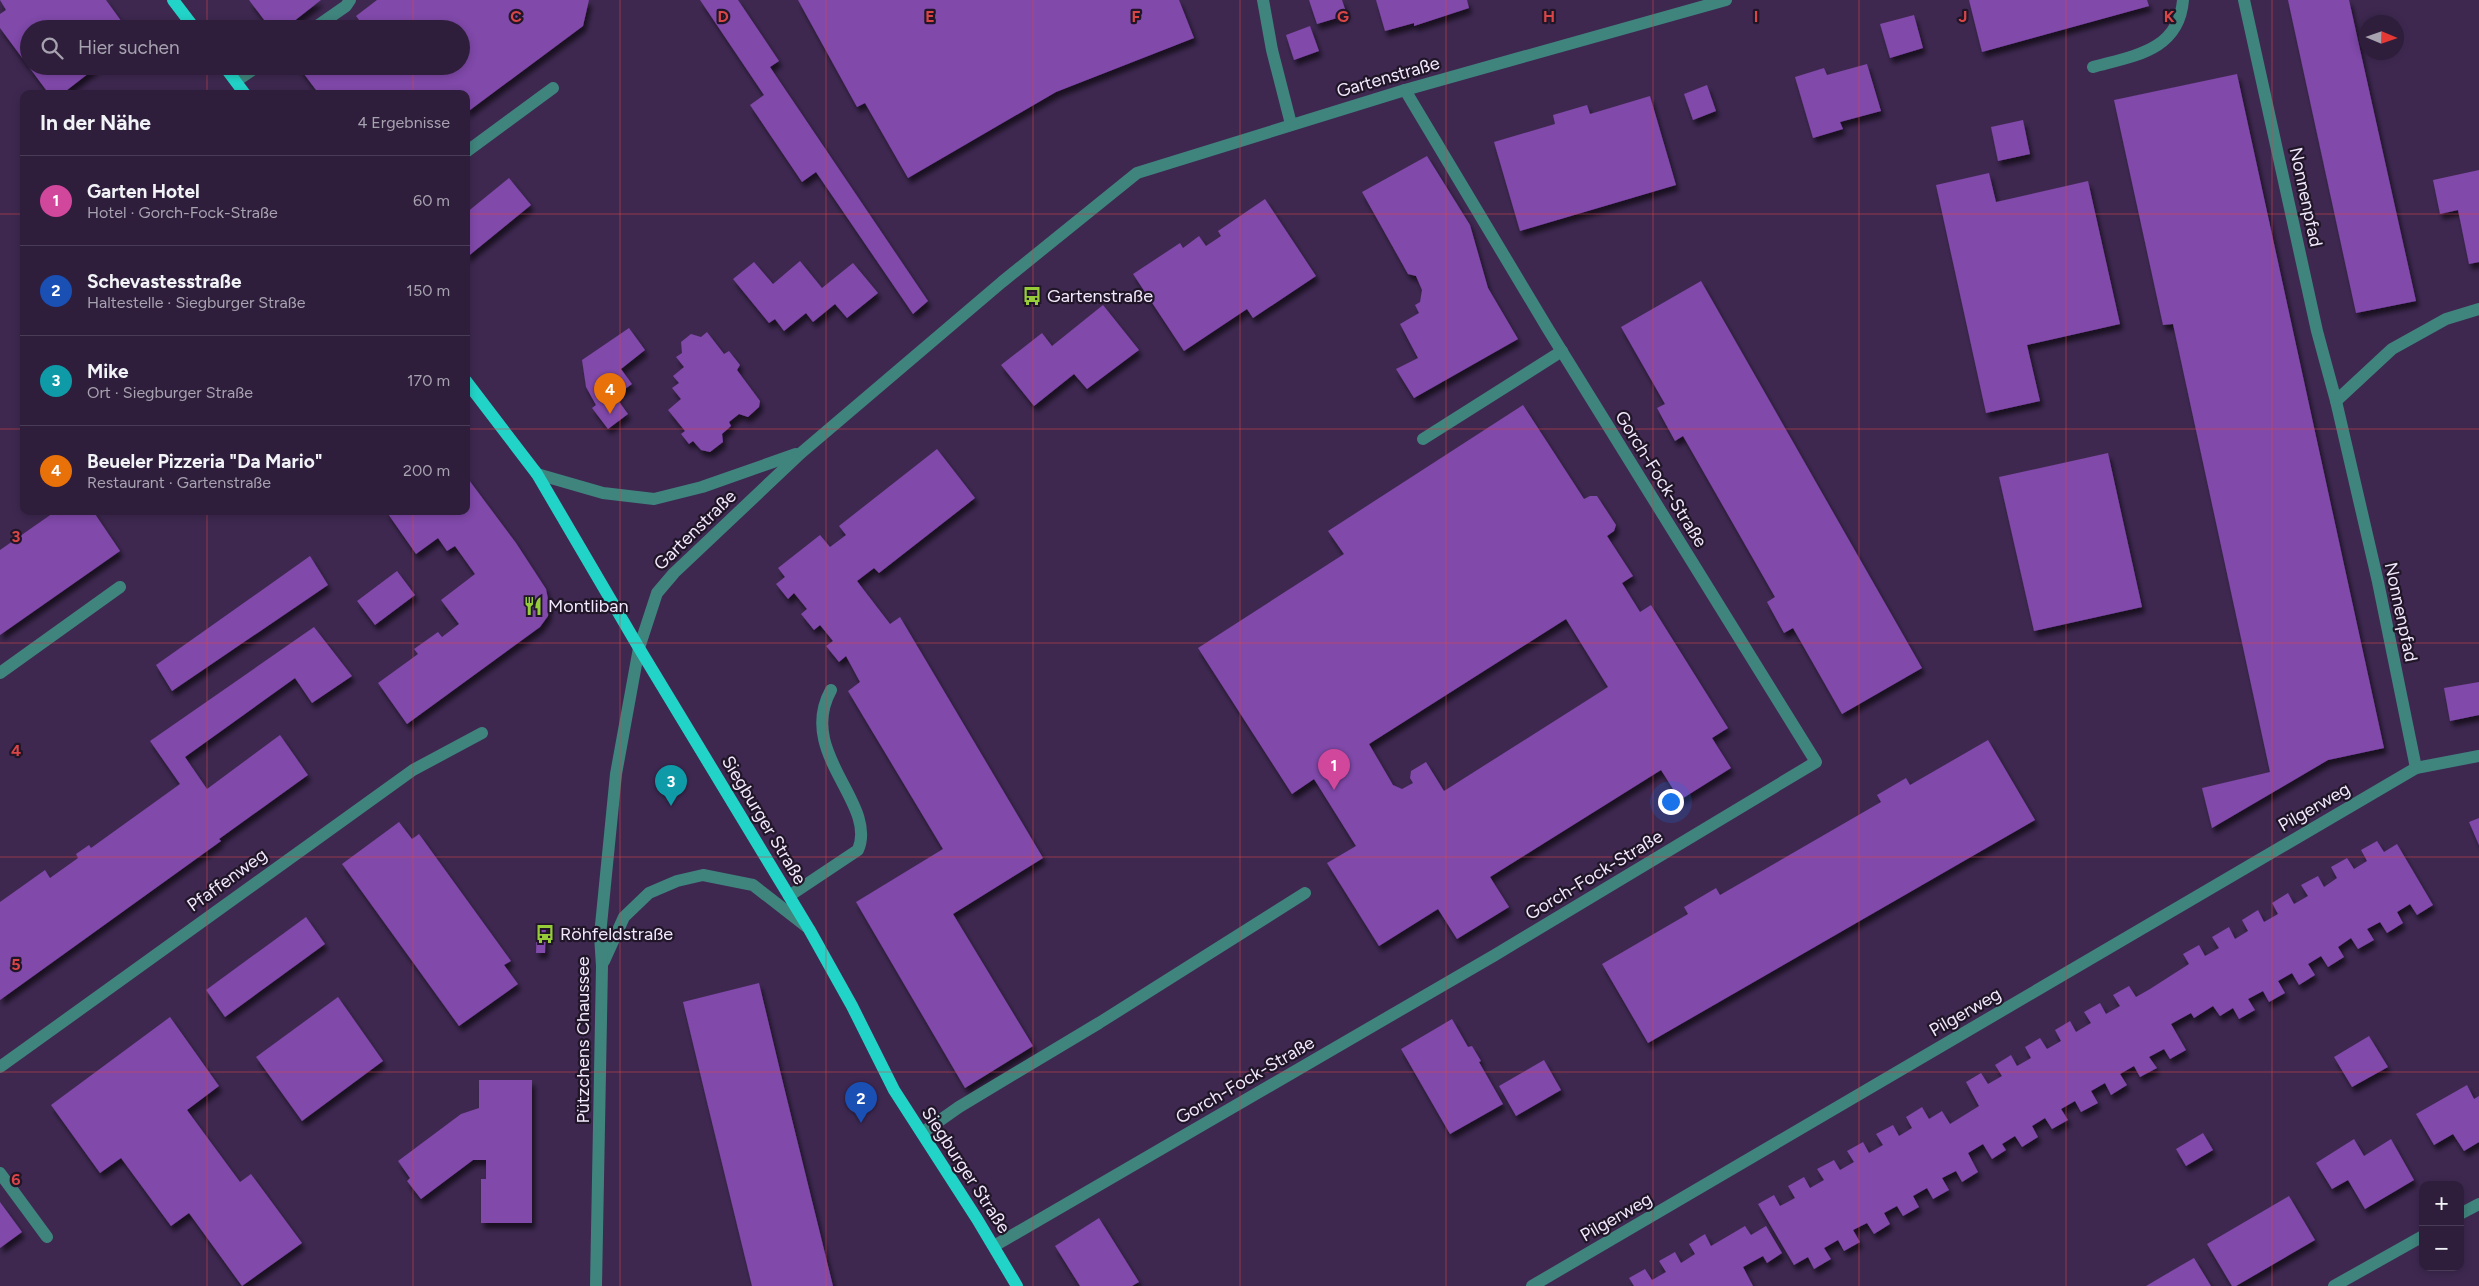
<!DOCTYPE html>
<html lang="de">
<meta charset="utf-8">
<style>
body{margin:0;font-family:Figtree,sans-serif;background:#3a2b47;color:#f1f3f6}
.controls{position:absolute;right:15px;bottom:15px;display:grid;overflow:hidden;border-radius:10px;box-shadow:0 2px 8px #0003}
.controls button{width:45px;height:45px;display:grid;place-items:center;padding:0;border:0;border-bottom:1px solid #493c56;background:#2e1e3c;color:#f1f3f6;font:25px sans-serif}
.compass{position:absolute;left:2359px;top:15px;width:45px;height:45px;border-radius:50%;background:#2e1e3c;box-shadow:0 2px 8px #0003;rotate:92deg}
.you{position:absolute;left:1670px;top:801px;width:18px;height:18px;margin:-12px;border:4px solid #fff;border-radius:50%;background:#1a73e8;box-shadow:0 0 0 8px #1a73e833}
.badge{display:grid;place-items:center;width:32px;height:32px;border-radius:50%;background:#bca0f2;color:#fff;font-size:16px;font-weight:700}
.pin{position:absolute;translate:-50% -41px;filter:drop-shadow(0 1px 2px #0008)}
.pin::after{content:'';position:absolute;top:26px;width:18px;height:15px;background:inherit;clip-path:polygon(0 0,100% 0,50% 100%)}
.list{margin:0;padding:0;list-style:none}
h2{display:flex;justify-content:space-between;align-items:center;height:65px;margin:0;padding:0 20px;font-size:21px}
h2 small{font-size:16px;font-weight:400;color:#a7a2af}
.list li{display:grid;grid-template-columns:32px 1fr auto;gap:15px;align-items:center;box-sizing:border-box;height:90px;padding:0 20px;border-top:1px solid #493c56}
.list b{display:block;font-size:19px;white-space:nowrap}
.list p{margin:0;font-size:16px;white-space:nowrap;color:#a7a2af}
.list em{font-size:16px;font-style:normal;color:#a7a2af}
.icon{flex:none;width:28px;height:28px;fill:none;stroke:currentColor;stroke-width:2;stroke-linecap:round;stroke-linejoin:round}
.map{position:relative;flex:none;width:2479px;height:1286px;overflow:hidden}
.search{position:absolute;background:#2e1e3c;box-shadow:0 2px 8px #0003;left:20px;top:20px;width:450px;height:55px;display:flex;align-items:center;gap:12px;box-sizing:border-box;padding:0 18px;border-radius:28px;color:#a7a2af;font-size:19px}
.panel{position:absolute;background:#2e1e3c;box-shadow:0 2px 8px #0003;left:20px;top:90px;width:450px;height:425px;border-radius:10px}
.map>svg:first-child{display:block}
.building{fill:#8048aa;fill-rule:evenodd;filter:url(#shadow)}
.lines{fill:none;stroke-linecap:round;stroke-linejoin:round}
.minor{stroke:#40847e;stroke-width:12}
.major{stroke:#22d4c8;stroke-width:12}
.grid{fill:none;stroke:#da4548;stroke-width:1;stroke-opacity:0.55}
.labels{text-anchor:middle;stroke-width:4.5;stroke-linejoin:round;paint-order:stroke}
.street-label{font-size:18px;fill:#f2e8fd;stroke:#201628}
.poi-label{font-size:18px;fill:#f2e8fd;stroke:#201628;text-anchor:start}
.grid-label{font-size:16px;text-anchor:middle;font-weight:bold;fill:#da4548;stroke:#201628;stroke-width:4.5;stroke-linejoin:round;paint-order:stroke}
</style>
<div class="map">
<svg width="2479" height="1286" viewBox="0 0 2479 1286">
<defs>
<filter id="shadow"><feDropShadow dx="3" dy="5.5" stdDeviation="2.5" flood-color="#0009"/></filter>
</defs>
<rect width="100%" height="100%" fill="#3e2850"/>
<!-- building -->
<g class="building">
<path d="M0,0H106L127,29H29V66H98L62,94H49L0,28V14L6,10Z"/>
<path d="M249,0H321L284,29H271Z"/>
<path d="M377,0H589L583,26L466,113V94H383L381,91L377,94H319L298,66H461V29H366L356,16Z"/>
<path d="M700,0H738L779,61L770,67L928,301L913,314L816,172L802,182L750,105L764,95Z"/>
<path d="M798,0H1179L1194,38L1056,92L908,178L865,103L857,107Z"/>
<path d="M1309,0H1342L1347,15L1317,24Z"/>
<path d="M1376,0H1467L1469,8L1414,26V23L1385,31Z"/>
<path d="M1969,0H2147L2149,6L1982,52Z"/>
<path d="M2288,0H2349L2416,301L2356,313Z"/>
<path d="M1914,15L1923,48L1890,58L1880,24Z"/>
<path d="M1310,26L1319,51L1294,60L1286,35Z"/>
<path d="M1867,64L1881,111L1840,122L1843,129L1813,138L1795,77L1824,68L1827,75Z"/>
<path d="M2237,74L2384,748L2328,760L2212,828L2202,788L2270,772L2173,324L2163,325L2114,100Z"/>
<path d="M1707,85L1716,111L1693,120L1684,94Z"/>
<path d="M1650,96L1676,185L1520,231L1494,142L1555,124L1553,115L1587,105L1590,114Z"/>
<path d="M2023,120L2030,154L1998,161L1991,127Z"/>
<path d="M1427,156L1470,225L1488,288L1518,339L1414,398L1396,369L1418,358L1400,324L1419,313L1415,305L1420,302L1422,290L1416,276L1408,274L1362,192Z"/>
<path d="M2479,170V262L2469,264L2458,210L2440,214L2433,180Z"/>
<path d="M1989,173L1996,202L2088,181L2120,324L2027,345L2040,401L1986,413L1936,185Z"/>
<path d="M509,178L531,205L466,258V213Z"/>
<path d="M1265,199L1316,276L1253,318L1247,309L1184,351L1133,274L1180,243L1183,248L1199,236L1206,246L1221,236L1218,231Z"/>
<path d="M800,261L822,288L853,263L878,293L847,318L835,304L813,322L806,313L784,331L775,319L769,323L733,279L754,262L773,284Z"/>
<path d="M1701,281L1922,668L1842,714L1793,628L1784,633L1767,602L1775,597L1683,436L1675,441L1657,408L1665,404L1621,327Z"/>
<path d="M1103,305L1139,350L1087,389L1074,374L1034,406L1001,365L1042,333L1052,346Z"/>
<path d="M629,328L645,350L621,369L632,384L615,396L628,414L608,429L592,408L596,405L586,387L582,360Z"/>
<path d="M707,332L724,354L729,351L740,365L737,370L760,401L759,407L748,417L739,414L729,422L731,426L722,434L723,442L710,452L701,450L693,441L689,444L681,434L685,431L668,410L681,399L672,388L679,383L673,376L684,367L676,357L682,353L681,342L691,334L701,337Z"/>
<path d="M1523,405L1584,499L1590,496H1597L1616,525L1614,531L1607,536L1633,576L1622,583L1640,612L1651,605L1728,728L1712,738L1731,768L1680,800L1661,770L1490,877L1509,907L1457,939L1438,909L1379,946L1327,863L1356,846L1314,779L1292,794L1198,648L1344,554L1328,531ZM1566,619L1608,687L1444,791L1426,762L1411,771L1410,778L1413,783L1402,789L1393,785L1369,744Z"/>
<path d="M937,449L975,498L879,573L874,568L857,581L890,624L900,617L1043,858L953,914L1033,1046L965,1088L856,902L943,849L848,691L860,682L846,656L839,662L826,646L833,641L820,625L814,630L801,614L807,609L794,593L788,599L776,584L785,577L778,568L820,535L830,547L846,535L839,526Z"/>
<path d="M2108,453L2142,607L2034,631L1999,477Z"/>
<path d="M466,476L516,543L546,589L549,604L548,616L540,627L407,724L378,683L418,654L414,649L438,632L442,637L459,624L441,600L475,574L455,546L447,551L438,538L416,554L386,511H466Z"/>
<path d="M56,511H93L120,551L0,635V550Z"/>
<path d="M310,556L328,585L172,691L156,665Z"/>
<path d="M397,571L415,595L375,625L357,601Z"/>
<path d="M314,627L352,676L312,703L295,678L185,757L207,789L280,735L308,775L219,839L221,841L0,1000V902L45,870L50,878L78,858L76,854L89,845L91,848L180,784L150,741Z"/>
<path d="M2479,682V715L2450,721L2444,688Z"/>
<path d="M1988,740L2035,820L1648,1043L1602,964L1688,914L1684,907L1716,888L1720,895L1881,802L1877,795L1906,778L1910,785Z"/>
<path d="M2479,818V845L2469,822Z"/>
<path d="M399,822L412,839L419,834L511,961L504,965L518,984L459,1026L342,864Z"/>
<path d="M2377,841L2384,852L2397,844L2433,905L2417,915L2410,904L2397,912L2403,923L2387,933L2380,922L2367,929L2374,940L2358,949L2351,938L2338,947L2344,957L2328,967L2321,956L2308,964L2315,975L2299,985L2292,973L2278,981L2285,993L2269,1002L2263,991L2248,999L2255,1010L2239,1019L2233,1008L2220,1016L2213,1006L2194,1018L2191,1013L2171,1024L2186,1050L2170,1059L2164,1049L2149,1057L2157,1068L2140,1077L2134,1066L2120,1074L2127,1085L2111,1095L2105,1083L2091,1091L2098,1103L2081,1112L2075,1101L2061,1109L2068,1120L2052,1129L2045,1118L2032,1126L2038,1137L2022,1147L2015,1136L2002,1144L2006,1150L1992,1159L1983,1144L1968,1153L1978,1172L1962,1182L1956,1171L1942,1178L1949,1190L1933,1199L1927,1188L1913,1196L1919,1207L1903,1216L1897,1206L1884,1213L1890,1224L1874,1234L1867,1223L1853,1230L1860,1242L1844,1251L1838,1240L1824,1248L1831,1259L1814,1269L1808,1257L1794,1265L1758,1204L1774,1195L1780,1206L1795,1198L1788,1186L1804,1177L1810,1188L1824,1180L1817,1169L1834,1160L1840,1170L1854,1162L1847,1151L1863,1142L1869,1153L1883,1145L1876,1134L1893,1125L1899,1136L1912,1128L1906,1117L1922,1107L1929,1119L1942,1111L1950,1124L1979,1106L1966,1082L1981,1073L1988,1084L2002,1076L1995,1065L2011,1055L2017,1066L2031,1058L2025,1047L2040,1038L2047,1049L2061,1041L2055,1030L2070,1021L2076,1032L2091,1023L2084,1012L2100,1003L2106,1014L2120,1006L2113,995L2129,986L2136,997L2150,989L2189,964L2183,954L2199,945L2205,956L2219,948L2212,937L2229,927L2235,939L2248,931L2242,920L2258,910L2264,922L2278,914L2272,903L2288,893L2294,904L2308,896L2301,885L2318,876L2324,887L2337,878L2331,867L2347,858L2354,869L2367,861L2361,850Z"/>
<path d="M306,917L325,944L225,1017L206,990Z"/>
<path d="M537,924H546L545,953H536Z"/>
<path d="M759,983L784,1087L833,1286H752L708,1106L683,1002Z"/>
<path d="M338,997L383,1061L302,1121L256,1057Z"/>
<path d="M170,1017L219,1086L187,1110L240,1182L251,1174L302,1243L242,1286L189,1213L171,1226L121,1158L100,1173L51,1105Z"/>
<path d="M1452,1019L1468,1047L1472,1046L1481,1061L1479,1062L1503,1104L1450,1134L1401,1049Z"/>
<path d="M2369,1036L2388,1067L2352,1087L2334,1057Z"/>
<path d="M1544,1060L1561,1090L1516,1116L1499,1086Z"/>
<path d="M479,1080H532V1223H481V1179H486V1160H473L421,1199L407,1181L410,1178L398,1161L461,1114L479,1108Z"/>
<path d="M2467,1085L2474,1099L2479,1096V1142L2464,1151L2453,1134L2434,1145L2416,1114Z"/>
<path d="M2203,1133L2213,1150L2186,1166L2176,1149Z"/>
<path d="M2354,1139L2364,1156L2391,1139L2414,1180L2365,1209L2348,1180L2332,1189L2316,1163Z"/>
<path d="M2289,1196L2315,1240L2236,1286H2232L2207,1244Z"/>
<path d="M0,1202L22,1232L0,1248Z"/>
<path d="M1099,1218L1139,1282L1132,1286H1080L1055,1246Z"/>
<path d="M1745,1226L1751,1235L1766,1226L1782,1253L1767,1263L1763,1256L1743,1267L1753,1286H1634L1629,1278L1645,1269L1652,1280L1666,1272L1659,1261L1675,1252L1681,1263L1695,1254L1689,1244L1705,1234L1711,1246Z"/>
<path d="M2194,1258L2211,1286H2146L2180,1266Z"/>
</g>
<g class="lines">
<!-- minor -->
<g class="minor">
<path d="M1263,0L1272,50L1291,124"/>
<path d="M2244,0L2317,331L2336,401L2378,582L2416,768"/>
<path d="M313,29L346,6L350,0"/>
<path d="M2093,67C2133,56 2179,51 2183,0"/>
<path d="M236,81L258,66"/>
<path d="M466,152L553,88"/>
<path d="M2336,401L2392,349L2446,319L2479,309"/>
<path d="M1423,439L1562,351"/>
<path d="M537,474L603,493L654,499L702,487L796,454"/>
<path d="M0,673L120,587"/>
<path d="M789,896L858,850C878,803 796,753 831,690"/>
<path d="M604,961L624,917L649,893L677,881L703,875L753,885L807,927"/>
<path d="M0,1067L413,770L482,733"/>
<path d="M922,1133L959,1107L1099,1023L1305,893"/>
<path d="M0,1173L47,1237"/>
<path d="M2460,1214L2479,1204"/>
<path d="M994,1246L1495,955L1816,762L1548,329L1405,90"/>
<path d="M596,1286L602,966L600,935L616,774L639,648L657,593L674,573L801,453L1002,282L1137,173L1405,90L1726,0"/>
<path d="M1532,1286L2416,768L2479,756"/>
<path d="M2334,1286L2423,1236"/>
</g>
<!-- major -->
<g class="major">
<path d="M173,0L195,29"/>
<path d="M224,66L245,94"/>
<path d="M466,381L537,474L639,648L809,929L852,1006L894,1090L977,1219L1017,1286"/>
</g>
</g>
<!-- grid -->
<path class="grid" d="M207,0V29M413,0V29M620,0V1286M826,0V1286M1033,0V1286M1240,0V1286M1446,0V1286M1653,0V1286M1859,0V1286M2066,0V1286M2272,0V1286M207,66V94M413,66V94M0,214H24M466,214H2479M0,429H24M466,429H2479M207,511V1286M413,511V1286M0,643H2479M0,857H2479M0,1072H2479"/>
<!-- icons -->
<defs>
<g id="bus-bare" transform="scale(1.5)"><path d="M-5-6H5V4H4V6H2V4H-2V6H-4V4H-5ZM-3.5-4V0h7V-4ZM-3.5 1.2v1.5H-2V1.2ZM2 1.2v1.5H3.5V1.2Z" fill="#96cc3a" stroke="#201628" stroke-width="2.5" paint-order="stroke"/></g>
<g id="restaurant-bare" transform="scale(1.5)"><path d="M-5-6h1v4h1v-4h1v4h1v-4h1v5L-1.5 .5V6h-2V.5L-5-1ZM5-6V6H3V1.5H1.5Q1.5-4 5-6Z" fill="#96cc3a" stroke="#201628" stroke-width="2.5" paint-order="stroke"/></g>
</defs>
<g fill-rule="evenodd">
<use href="#bus-bare" x="1032" y="296"/>
<use href="#restaurant-bare" x="533" y="606"/>
<use href="#bus-bare" x="545" y="934"/>
</g>
<g class="labels">
<!-- street labels -->
<g class="street-label">
<text transform="translate(1388 77) rotate(-16)" y="6">Gartenstraße</text>
<text transform="translate(2306 197) rotate(78)" y="6">Nonnenpfad</text>
<text transform="translate(1661 479) rotate(58)" y="6">Gorch-Fock-Straße</text>
<text transform="translate(695 530) rotate(-44)" y="6">Gartenstraße</text>
<text transform="translate(2401 612) rotate(78)" y="6">Nonnenpfad</text>
<text transform="translate(2314 807) rotate(-30)" y="6">Pilgerweg</text>
<text transform="translate(764 820) rotate(59)" y="6">Siegburger Straße</text>
<text transform="translate(1594 875) rotate(-31)" y="6">Gorch-Fock-Straße</text>
<text transform="translate(227 880) rotate(-36)" y="6">Pfaffenweg</text>
<text transform="translate(1965 1012) rotate(-30)" y="6">Pilgerweg</text>
<text transform="translate(583 1040) rotate(-90)" y="6">Pützchens Chaussee</text>
<text transform="translate(1245 1080) rotate(-30)" y="6">Gorch-Fock-Straße</text>
<text transform="translate(966 1170) rotate(57)" y="6">Siegburger Straße</text>
<text transform="translate(1616 1217) rotate(-30)" y="6">Pilgerweg</text>
</g>
<!-- poi labels -->
<g class="poi-label">
<text x="1047" y="302">Gartenstraße</text>
<text x="548" y="612">Montliban</text>
<text x="560" y="940">Röhfeldstraße</text>
</g>
</g>
<g class="grid-label">
<text x="516" y="22">C</text>
<text x="723" y="22">D</text>
<text x="930" y="22">E</text>
<text x="1136" y="22">F</text>
<text x="1343" y="22">G</text>
<text x="1549" y="22">H</text>
<text x="1756" y="22">I</text>
<text x="1963" y="22">J</text>
<text x="2169" y="22">K</text>
<text x="16" y="542">3</text>
<text x="16" y="756">4</text>
<text x="16" y="970">5</text>
<text x="16" y="1185">6</text>
</g>
</svg>
<div class="controls">
<button>+</button>
<button>−</button>
</div>
<svg class="compass" viewBox="-18 -18 36 36"><path d="M0-13l5 13h-10z" fill="#e53935"/><path d="M0 13l5-13h-10z" fill="#a7a2af"/></svg>
<div class="you"></div>
<div class="pin badge" style="left:1334px;top:790px;background:#d1479c">1</div>
<div class="pin badge" style="left:861px;top:1123px;background:#1a4fb4">2</div>
<div class="pin badge" style="left:671px;top:806px;background:#0f9aa8">3</div>
<div class="pin badge" style="left:610px;top:414px;background:#e8710a">4</div>
<div class="search"><svg class="icon" aria-label="search" viewBox="0 0 24 24"><circle cx="10" cy="10" r="6"/><path d="M15 15l6 6"/></svg>Hier suchen</div>
<section class="panel">
<h2>In der Nähe<small>4 Ergebnisse</small></h2>
<ul class="list">
<li><span class="badge" style="background:#d1479c">1</span><div><b>Garten Hotel</b><p>Hotel · Gorch-Fock-Straße</p></div><em>60 m</em></li>
<li><span class="badge" style="background:#1a4fb4">2</span><div><b>Schevastesstraße</b><p>Haltestelle · Siegburger Straße</p></div><em>150 m</em></li>
<li><span class="badge" style="background:#0f9aa8">3</span><div><b>Mike</b><p>Ort · Siegburger Straße</p></div><em>170 m</em></li>
<li><span class="badge" style="background:#e8710a">4</span><div><b>Beueler Pizzeria &quot;Da Mario&quot;</b><p>Restaurant · Gartenstraße</p></div><em>200 m</em></li>
</ul>
</section>
</div>
